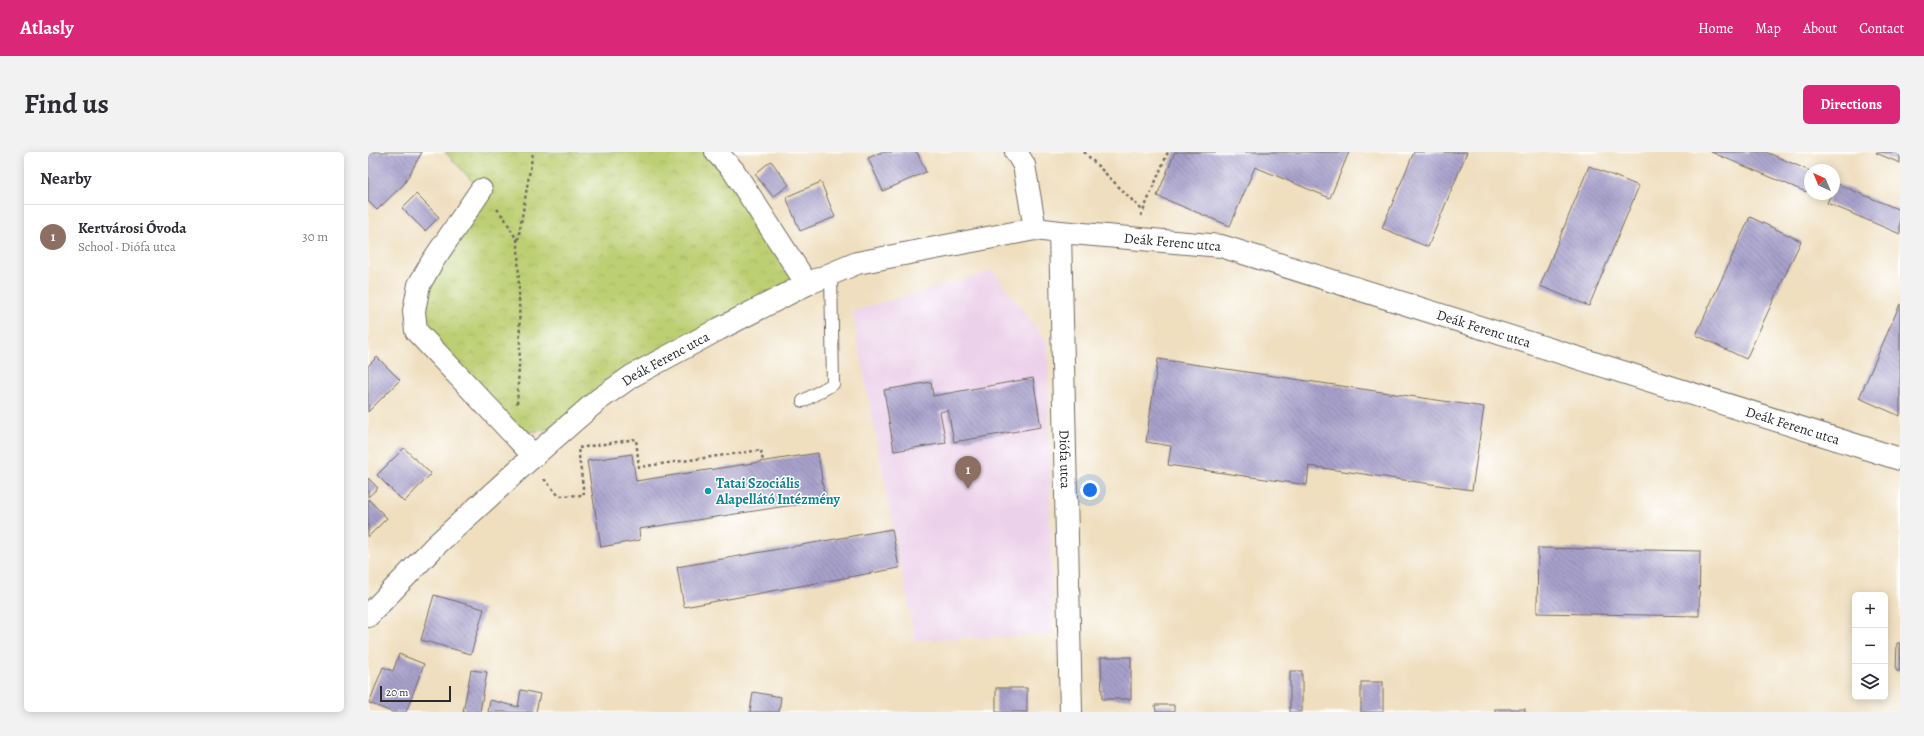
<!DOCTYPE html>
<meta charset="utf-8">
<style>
body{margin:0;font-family:Alegreya,serif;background:#f2f2f3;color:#2b2b33}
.controls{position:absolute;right:12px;bottom:12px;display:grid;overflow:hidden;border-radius:6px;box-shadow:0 2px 10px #0003}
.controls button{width:36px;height:36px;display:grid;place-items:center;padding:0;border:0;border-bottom:1px solid #e1e1e2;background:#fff;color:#2b2b33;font:20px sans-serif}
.compass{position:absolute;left:1436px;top:12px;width:36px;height:36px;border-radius:50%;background:#fff;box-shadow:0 2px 10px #0003;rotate:316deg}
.scale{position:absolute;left:12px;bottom:10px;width:71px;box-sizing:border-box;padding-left:4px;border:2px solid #2b2b2b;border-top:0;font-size:11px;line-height:14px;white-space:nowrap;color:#2b2b2b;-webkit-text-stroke:3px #fff;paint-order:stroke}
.you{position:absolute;left:722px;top:338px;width:14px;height:14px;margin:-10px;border:3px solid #fff;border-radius:50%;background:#1a73e8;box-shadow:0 0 0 6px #1a73e833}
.badge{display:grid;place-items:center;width:26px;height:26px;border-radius:50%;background:#db2777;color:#fff;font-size:13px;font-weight:700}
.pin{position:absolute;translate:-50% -33px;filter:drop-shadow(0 1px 2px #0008)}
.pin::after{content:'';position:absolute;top:21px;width:14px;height:12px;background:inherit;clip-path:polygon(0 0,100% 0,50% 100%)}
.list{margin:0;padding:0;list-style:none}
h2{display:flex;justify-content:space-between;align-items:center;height:52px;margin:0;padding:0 16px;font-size:17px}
h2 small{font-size:13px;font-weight:400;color:#7c7c81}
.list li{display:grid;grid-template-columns:26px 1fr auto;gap:12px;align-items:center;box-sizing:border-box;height:64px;padding:0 16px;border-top:1px solid #e1e1e2}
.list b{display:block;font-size:15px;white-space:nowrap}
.list p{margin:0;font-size:13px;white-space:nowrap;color:#7c7c81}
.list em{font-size:13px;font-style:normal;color:#7c7c81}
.icon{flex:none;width:22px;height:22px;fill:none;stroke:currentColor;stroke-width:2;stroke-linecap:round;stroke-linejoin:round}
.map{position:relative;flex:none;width:1532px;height:560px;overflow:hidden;border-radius:6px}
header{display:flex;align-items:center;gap:24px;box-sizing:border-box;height:56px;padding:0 20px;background:#db2777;color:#fff}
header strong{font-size:19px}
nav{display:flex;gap:22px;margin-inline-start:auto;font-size:14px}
.intro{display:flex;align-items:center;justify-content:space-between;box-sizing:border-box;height:96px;padding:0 24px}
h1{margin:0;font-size:28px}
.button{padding:10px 18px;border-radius:6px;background:#db2777;color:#fff;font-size:14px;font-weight:700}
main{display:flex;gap:24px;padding:0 24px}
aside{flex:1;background:#fff;border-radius:6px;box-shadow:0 2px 10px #0003}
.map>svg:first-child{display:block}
.built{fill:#ecd1ea}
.park{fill:url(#park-crowns);stroke:#747d4f}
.building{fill:url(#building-back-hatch)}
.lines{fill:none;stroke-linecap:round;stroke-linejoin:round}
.service-casing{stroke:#706a5f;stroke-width:14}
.minor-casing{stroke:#706a5f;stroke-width:24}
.path{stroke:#706a5f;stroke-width:2.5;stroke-dasharray:3 3;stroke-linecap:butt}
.service{stroke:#fff;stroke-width:12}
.minor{stroke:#fff;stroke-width:22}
.culture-dot{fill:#0f9aa8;stroke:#fff;stroke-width:1.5}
.labels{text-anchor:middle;stroke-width:3;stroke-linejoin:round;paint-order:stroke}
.street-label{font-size:14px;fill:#2b2b2b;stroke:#fff}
.culture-label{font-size:14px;font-weight:bold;fill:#0d838f;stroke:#fff;text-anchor:start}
</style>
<header>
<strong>Atlasly</strong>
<nav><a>Home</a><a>Map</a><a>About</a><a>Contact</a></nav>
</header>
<div class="intro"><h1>Find us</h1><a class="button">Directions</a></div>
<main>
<aside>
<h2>Nearby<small></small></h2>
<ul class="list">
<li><span class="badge" style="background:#8d6e63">1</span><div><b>Kertvárosi Óvoda</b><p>School · Diófa utca</p></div><em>30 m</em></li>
</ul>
</aside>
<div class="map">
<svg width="1532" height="560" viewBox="0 0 1532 560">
<defs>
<pattern id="park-crowns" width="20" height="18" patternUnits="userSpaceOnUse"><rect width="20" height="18" fill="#bdcf73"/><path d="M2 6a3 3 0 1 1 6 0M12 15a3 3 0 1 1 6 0" fill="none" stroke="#a3b264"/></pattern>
<pattern id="building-back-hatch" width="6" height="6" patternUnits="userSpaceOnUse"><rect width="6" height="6" fill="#a7a0cb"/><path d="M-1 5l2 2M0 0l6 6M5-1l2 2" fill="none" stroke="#8883a5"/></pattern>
</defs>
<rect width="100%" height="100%" fill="#fff"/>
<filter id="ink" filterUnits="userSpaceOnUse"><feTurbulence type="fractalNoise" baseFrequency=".025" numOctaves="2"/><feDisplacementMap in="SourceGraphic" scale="8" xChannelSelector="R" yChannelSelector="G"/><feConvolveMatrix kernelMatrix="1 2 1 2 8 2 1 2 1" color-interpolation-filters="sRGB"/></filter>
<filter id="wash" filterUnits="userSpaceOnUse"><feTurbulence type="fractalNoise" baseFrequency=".012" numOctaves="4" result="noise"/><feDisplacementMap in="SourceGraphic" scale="16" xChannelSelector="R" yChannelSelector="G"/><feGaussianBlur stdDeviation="0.9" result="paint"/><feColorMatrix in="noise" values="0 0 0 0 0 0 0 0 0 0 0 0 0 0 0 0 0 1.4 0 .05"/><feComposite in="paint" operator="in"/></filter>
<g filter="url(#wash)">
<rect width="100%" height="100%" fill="#efdfbf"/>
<!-- built -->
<path class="built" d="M625,119L680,192L684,483L547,488L484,159Z"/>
<!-- park -->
<path class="park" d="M77,0H348L439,132L201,273L147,283L48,179L51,133L113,38Z"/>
<g id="blocks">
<!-- building -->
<g class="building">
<path d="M3,0H54L36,32L9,58L0,49V2Z"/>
<path d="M514,0H549L558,20L515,39L500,6Z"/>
<path d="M807,0H981L962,46L887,15L862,74L789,44Z"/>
<path d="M1046,0H1099L1060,95L1014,76Z"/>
<path d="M1343,0H1398L1442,19V31L1438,40Z"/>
<path d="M1509,0H1532V11L1508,1Z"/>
<path d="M403,9L421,33L405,45L387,22Z"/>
<path d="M1221,14L1271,34L1221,154L1172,134Z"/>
<path d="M453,30L467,65L432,79L418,45Z"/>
<path d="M1467,31L1532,58V82L1459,51L1463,42H1466Z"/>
<path d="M48,42L71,65L57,79L34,56Z"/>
<path d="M1382,65L1433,89L1378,207L1328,183Z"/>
<path d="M1532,152V264L1491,246Z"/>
<path d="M9,205L32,228L0,260V214Z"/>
<path d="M790,207L1116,255L1104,338L941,314L939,333L800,313L803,294L778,290Z"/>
<path d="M665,226L673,275L586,290L580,258L572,260L578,291L526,299L516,238L563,230L565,244Z"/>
<path d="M36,296L63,322L36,350L9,323Z"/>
<path d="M450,301L457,348L271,377L272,388L233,395L219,309L264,302L268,329Z"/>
<path d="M0,326L10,336L0,345Z"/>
<path d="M0,347L19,366L0,385Z"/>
<path d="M524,377L531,416L316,455L309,415Z"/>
<path d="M1170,396L1332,399L1331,464L1169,461Z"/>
<path d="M66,443L116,457L103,502L53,488Z"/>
<path d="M1529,491H1532V519H1528Z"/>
<path d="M31,502L56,512L38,560H24L1,551L15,515L25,519Z"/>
<path d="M733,505H763V547H734Z"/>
<path d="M103,518L119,520L112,560H95Z"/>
<rect x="922" y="519" width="12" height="41"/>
<rect x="993" y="530" width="22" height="30"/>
<rect x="628" y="536" width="31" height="24"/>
<path d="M153,538L172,542L168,560H120L122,548L150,555Z"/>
<path d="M385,540L413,545L411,560H382Z"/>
<path d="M787,553H806V560H788Z"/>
<rect x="1127" y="557" width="30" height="3"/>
</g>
</g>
</g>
<g filter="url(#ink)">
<use href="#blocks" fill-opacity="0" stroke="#706a5f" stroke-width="1"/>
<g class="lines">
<!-- service casing -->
<g class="service-casing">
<path id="service" d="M435,249L465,232L463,122"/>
</g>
<!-- minor casing -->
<g class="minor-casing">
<g id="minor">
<path d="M348,0L365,18L439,132"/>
<path d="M648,0L656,13L667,77"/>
<path d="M113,38L64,110L51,133L46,159L48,179L166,304"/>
<path id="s1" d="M692,80L853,94L1532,307"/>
<path id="s2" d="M0,464L67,394L160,309L230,248L264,224L351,177L439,132L489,111L667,77L692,80L703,560"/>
</g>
</g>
<!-- path -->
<g class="path">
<path d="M716,0L775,59"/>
<path d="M129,57L137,67L150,90L152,195L149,253"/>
<path d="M773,64L800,0"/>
<path d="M150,88L165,0"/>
<path d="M176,327L191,344L216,343L210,296L268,287L271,315L393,298L395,310"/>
</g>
<!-- service -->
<use href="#service" class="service"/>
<!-- minor -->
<use href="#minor" class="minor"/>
</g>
</g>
<!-- markers -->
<circle class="culture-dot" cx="340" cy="339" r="4"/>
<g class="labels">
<!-- street labels -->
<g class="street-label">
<text dy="5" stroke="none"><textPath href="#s1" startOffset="113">Deák Ferenc utca</textPath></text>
<text dy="5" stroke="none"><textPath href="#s1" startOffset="437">Deák Ferenc utca</textPath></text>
<text dy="5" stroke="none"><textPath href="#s2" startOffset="395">Deák Ferenc utca</textPath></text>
<text dy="5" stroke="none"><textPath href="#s1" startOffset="761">Deák Ferenc utca</textPath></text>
<text dy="5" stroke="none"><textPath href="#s2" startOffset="1043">Diófa utca</textPath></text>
</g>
<!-- culture labels -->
<g class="culture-label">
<text x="348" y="336">Tatai Szociális<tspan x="348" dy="16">Alapellátó Intézmény</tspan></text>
</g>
</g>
</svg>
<div class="controls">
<button>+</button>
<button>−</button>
<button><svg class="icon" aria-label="layers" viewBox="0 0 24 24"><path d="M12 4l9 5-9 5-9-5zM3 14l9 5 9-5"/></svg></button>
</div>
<svg class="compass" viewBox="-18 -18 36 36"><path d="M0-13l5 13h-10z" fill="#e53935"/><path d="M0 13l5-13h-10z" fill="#7c7c81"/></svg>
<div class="scale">20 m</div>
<div class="you"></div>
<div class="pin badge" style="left:600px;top:337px;background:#8d6e63">1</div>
</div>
</main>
